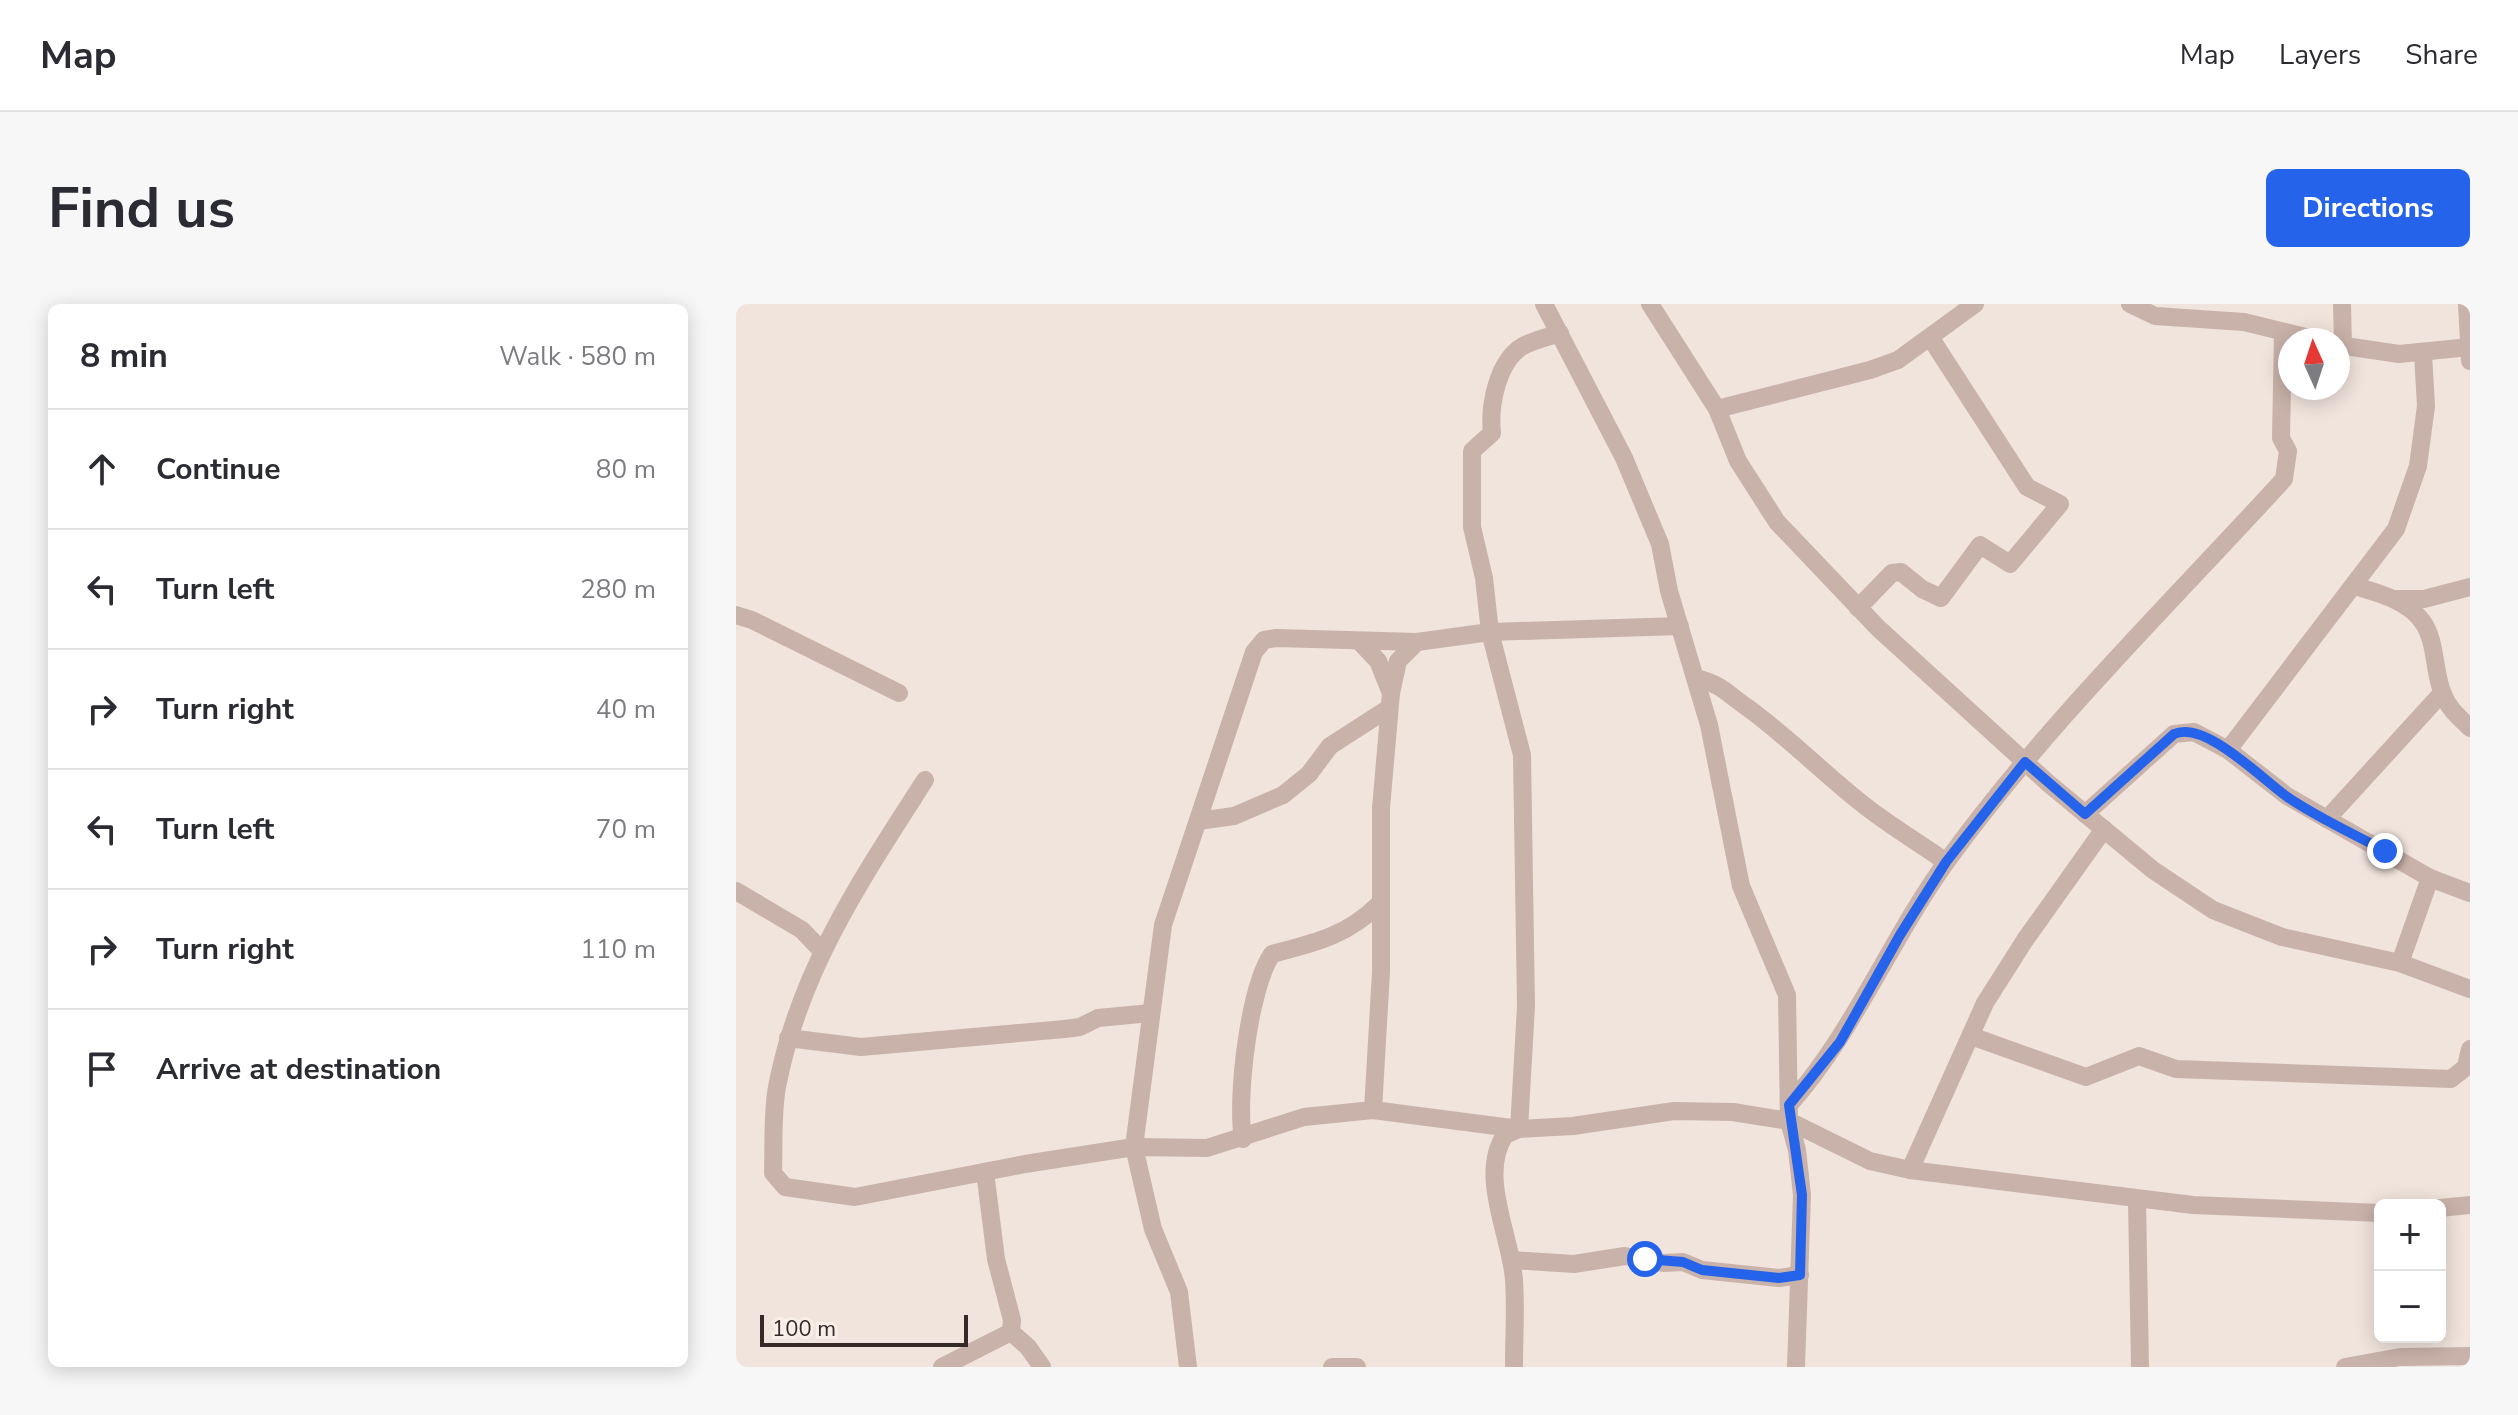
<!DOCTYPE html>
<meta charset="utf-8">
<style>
body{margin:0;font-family:"Nunito Sans",sans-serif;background:#f7f7f7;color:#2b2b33}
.controls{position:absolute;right:24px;bottom:24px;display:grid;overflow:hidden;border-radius:12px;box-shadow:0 4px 20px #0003}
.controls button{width:72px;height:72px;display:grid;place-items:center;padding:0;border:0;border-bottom:2px solid #e1e1e2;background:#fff;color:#2b2b33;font:40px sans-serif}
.compass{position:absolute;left:1542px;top:24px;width:72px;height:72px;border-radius:50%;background:#fff;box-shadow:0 4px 20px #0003;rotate:357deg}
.scale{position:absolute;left:24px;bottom:20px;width:208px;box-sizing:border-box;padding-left:8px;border:4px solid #362a29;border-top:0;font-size:22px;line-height:28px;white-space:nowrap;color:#362a29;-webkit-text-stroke:6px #f9efe9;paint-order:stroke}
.stop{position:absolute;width:24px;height:24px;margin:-18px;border:6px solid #2563eb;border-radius:50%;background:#fff}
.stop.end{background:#2563eb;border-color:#fff;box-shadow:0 2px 8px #0008}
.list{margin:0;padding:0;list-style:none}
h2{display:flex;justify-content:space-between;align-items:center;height:104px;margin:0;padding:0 32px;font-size:34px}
h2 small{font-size:26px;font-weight:400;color:#7c7c81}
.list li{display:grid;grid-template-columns:52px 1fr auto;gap:24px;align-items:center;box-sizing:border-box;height:120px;padding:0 32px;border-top:2px solid #e1e1e2}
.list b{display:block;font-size:30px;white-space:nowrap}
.list em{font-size:26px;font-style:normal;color:#7c7c81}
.icon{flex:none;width:44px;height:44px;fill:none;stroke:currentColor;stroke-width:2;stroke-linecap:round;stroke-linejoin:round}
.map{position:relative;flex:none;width:1734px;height:1063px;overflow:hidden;border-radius:12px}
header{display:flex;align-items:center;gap:48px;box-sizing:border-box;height:112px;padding:0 40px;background:#fff;border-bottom:2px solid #e1e1e2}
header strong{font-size:38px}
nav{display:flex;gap:44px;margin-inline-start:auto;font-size:28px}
.intro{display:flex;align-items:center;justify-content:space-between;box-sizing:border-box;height:192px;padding:0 48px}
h1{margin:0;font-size:56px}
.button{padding:20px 36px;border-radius:12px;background:#2563eb;color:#fff;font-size:28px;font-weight:700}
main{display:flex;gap:48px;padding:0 48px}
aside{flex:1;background:#fff;border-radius:12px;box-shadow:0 4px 20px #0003}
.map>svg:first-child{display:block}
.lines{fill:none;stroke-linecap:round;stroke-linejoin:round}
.minor{stroke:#c9b2a9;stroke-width:18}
.route{stroke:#2563eb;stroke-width:10}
</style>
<header>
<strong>Map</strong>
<nav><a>Map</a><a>Layers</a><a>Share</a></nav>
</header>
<div class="intro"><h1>Find us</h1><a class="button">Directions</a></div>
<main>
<aside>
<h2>8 min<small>Walk · 580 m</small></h2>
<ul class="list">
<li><svg class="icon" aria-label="ahead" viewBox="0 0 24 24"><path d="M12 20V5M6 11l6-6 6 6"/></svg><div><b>Continue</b></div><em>80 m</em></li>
<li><svg class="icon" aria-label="left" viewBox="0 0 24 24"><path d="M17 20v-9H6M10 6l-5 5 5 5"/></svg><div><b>Turn left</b></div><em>280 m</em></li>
<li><svg class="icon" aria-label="right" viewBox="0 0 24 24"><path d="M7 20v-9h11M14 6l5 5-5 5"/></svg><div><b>Turn right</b></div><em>40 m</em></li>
<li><svg class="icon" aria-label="left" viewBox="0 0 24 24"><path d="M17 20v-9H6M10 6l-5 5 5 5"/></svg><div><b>Turn left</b></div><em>70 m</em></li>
<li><svg class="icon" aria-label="right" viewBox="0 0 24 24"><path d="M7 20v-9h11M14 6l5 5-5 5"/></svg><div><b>Turn right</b></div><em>110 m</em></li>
<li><svg class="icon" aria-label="arrive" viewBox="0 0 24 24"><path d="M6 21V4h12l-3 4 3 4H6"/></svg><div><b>Arrive at destination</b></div></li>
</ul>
</aside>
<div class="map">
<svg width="1734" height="1063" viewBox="0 0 1734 1063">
<rect width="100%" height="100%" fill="#f1e4dd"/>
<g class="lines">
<!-- minor -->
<g class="minor">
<path d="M808,0L888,154L924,240L933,287L973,421L1005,582L1051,691L1053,817L1061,846L1066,891L1060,1063"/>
<path d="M914,0L981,105L1002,157L1041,218L1142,324L1312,479L1417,566L1477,606L1546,633L1664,659L1734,685"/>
<path d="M1394,0L1419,12L1508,18L1582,36"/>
<path d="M1606,0L1607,42"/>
<path d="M1731,0L1734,57"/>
<path d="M1602,41L1663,50L1734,43"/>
<path d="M981,105L1134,66L1162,56L1239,0"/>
<path d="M1619,282C1641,289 1671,296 1686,317C1701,337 1697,367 1707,390C1712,404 1724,414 1734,424"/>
<path d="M1658,295H1688L1734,283"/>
<path d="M1122,304L1156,269L1165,268L1186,285L1205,294L1244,241L1274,260L1324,200L1291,183L1194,33"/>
<path d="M0,311L16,316L163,389"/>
<path d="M623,337L642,357L655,389"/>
<path d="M960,374C987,381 990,389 1012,404C1053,434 1085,467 1124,498C1151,520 1182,538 1210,558"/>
<path d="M1492,446L1660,225L1682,162L1690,102L1687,50"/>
<path d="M189,476C126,574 63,667 41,783C36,811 38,841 37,869L49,883L119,893L289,860L398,843L471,844L568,813L637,806L783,825L837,822L938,807L997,808L1053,817L1134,857L1174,866L1457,901L1644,909"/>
<path d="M1349,510L1438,430L1458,428L1492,446L1551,492L1694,574L1734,589"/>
<path d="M1591,515L1706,389"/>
<path d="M462,517L498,512L547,491L573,470L594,442L653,404"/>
<path d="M0,587L66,626L86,647"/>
<path d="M1664,659L1694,574"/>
<path d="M1235,732L1350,773L1403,752L1440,765L1715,775L1730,763L1734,745"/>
<path d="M52,734L125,743L329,725L344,723L362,714L415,709"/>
<path d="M1053,801C1118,728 1154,636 1211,557C1311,419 1433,301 1548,175L1552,147L1545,134L1547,28"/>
<path d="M637,806L645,668V504L655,389L662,357L681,338"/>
<path d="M507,835C500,794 513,684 536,650C578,639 611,632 643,600"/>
<path d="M1174,866L1249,699L1289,636L1368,525"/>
<path d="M1401,896L1404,1063"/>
<path d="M1704,904L1734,901"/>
<path d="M776,956L838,960L889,952L927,959L947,958L966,966L1043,974L1064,971"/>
<path d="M275,1028L292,1043L306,1063"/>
<path d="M206,1063L275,1028L276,1016L260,955L249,868"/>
<path d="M452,1063L443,988L417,925L398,843L427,621L518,348L528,336L540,334L681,338L754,328L944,322"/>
<path d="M596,1063H621"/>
<path d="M778,1063C778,1034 780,1004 778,976C775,932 742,871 769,831L783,825L790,702L786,451L754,328L748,274L736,223V147L756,129C753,103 761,57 787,42C798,36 812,33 824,29"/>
<path d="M1609,1063L1664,1053L1734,1052"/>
</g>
</g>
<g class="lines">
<!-- route -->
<path class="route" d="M909,955L947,958L966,966L1043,974L1064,971L1066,891L1053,801L1104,738L1164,631L1210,558L1289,458L1349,510L1438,430C1469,416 1526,475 1550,492C1580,513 1616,529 1649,547"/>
</g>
</svg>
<div class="controls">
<button>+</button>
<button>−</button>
</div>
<svg class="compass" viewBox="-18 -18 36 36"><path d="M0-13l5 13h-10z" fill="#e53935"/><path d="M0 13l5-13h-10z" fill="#7c7c81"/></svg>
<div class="scale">100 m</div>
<div class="stop" style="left:909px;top:955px"></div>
<div class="stop end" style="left:1649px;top:547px"></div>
</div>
</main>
